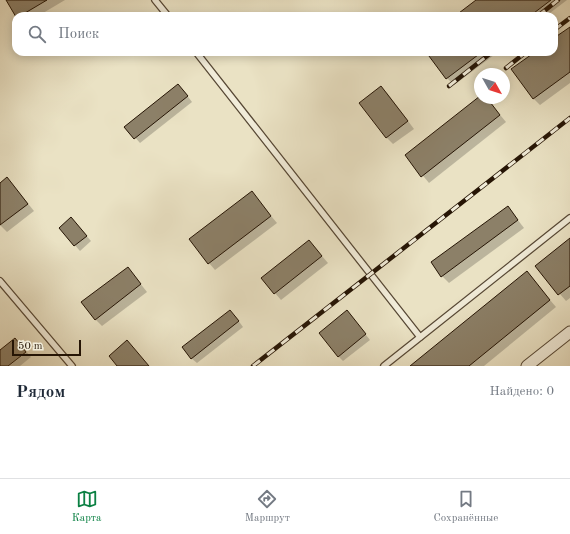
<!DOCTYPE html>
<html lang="ru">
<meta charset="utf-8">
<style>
body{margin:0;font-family:"Old Standard TT",serif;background:#f6f6f7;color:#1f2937}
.compass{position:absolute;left:474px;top:68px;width:36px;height:36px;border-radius:50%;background:#fff;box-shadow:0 2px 10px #0003;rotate:129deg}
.scale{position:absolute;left:12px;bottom:10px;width:69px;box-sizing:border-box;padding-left:4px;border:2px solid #261505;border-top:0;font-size:11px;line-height:14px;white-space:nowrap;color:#261505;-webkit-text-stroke:3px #f1ecd9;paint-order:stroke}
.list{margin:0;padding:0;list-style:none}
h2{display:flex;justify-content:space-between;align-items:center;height:52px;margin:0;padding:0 16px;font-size:17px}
h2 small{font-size:13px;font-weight:400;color:#747a83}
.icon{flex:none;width:22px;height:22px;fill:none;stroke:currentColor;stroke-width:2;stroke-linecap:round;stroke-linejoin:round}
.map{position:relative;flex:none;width:570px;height:366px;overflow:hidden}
.search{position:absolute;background:#fff;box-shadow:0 2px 10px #0003;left:12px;right:12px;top:12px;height:44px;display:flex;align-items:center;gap:10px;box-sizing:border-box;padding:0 14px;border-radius:12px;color:#747a83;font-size:15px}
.sheet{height:112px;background:#fff}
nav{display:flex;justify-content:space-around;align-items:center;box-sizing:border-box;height:56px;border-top:1px solid #e0e1e3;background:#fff;font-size:11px;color:#747a83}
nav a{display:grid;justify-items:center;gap:2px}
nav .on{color:#0b8043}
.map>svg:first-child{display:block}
.shadow{fill:#0003}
.building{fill:#8c8068;stroke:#261505}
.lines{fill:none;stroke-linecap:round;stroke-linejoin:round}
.lane-casing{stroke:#574835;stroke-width:8}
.street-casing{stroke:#574835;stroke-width:13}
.lane{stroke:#f1ecd9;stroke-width:5.5}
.street{stroke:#f1ecd9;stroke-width:11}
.rail-casing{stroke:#261505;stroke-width:4.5}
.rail{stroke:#f1ecd9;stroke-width:3;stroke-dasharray:9;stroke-linecap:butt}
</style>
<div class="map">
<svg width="570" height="366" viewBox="0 0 570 366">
<rect width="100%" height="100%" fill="#eae2c4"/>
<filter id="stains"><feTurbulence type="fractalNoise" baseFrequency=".005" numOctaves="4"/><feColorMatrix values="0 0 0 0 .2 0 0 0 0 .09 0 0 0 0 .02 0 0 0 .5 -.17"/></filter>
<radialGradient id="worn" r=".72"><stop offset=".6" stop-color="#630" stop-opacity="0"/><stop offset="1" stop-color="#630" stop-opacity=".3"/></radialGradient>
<!-- shadow -->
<g class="shadow">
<path d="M7,0H65L38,16H16Z"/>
<path d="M477,0H567L546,16H456Z"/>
<path d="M570,28V83L540,105L533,98L536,52H554V39Z"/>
<path d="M427,52H498L454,85L447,78Z"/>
<path d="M381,87L388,94L414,129L393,144L386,137Z"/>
<path d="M183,90L192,102L140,143L126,127Z"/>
<path d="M480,97L486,98L506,122L429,183L406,155Z"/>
<path d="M7,178L34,211L7,232L0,225V184Z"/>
<path d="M252,193L277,223L215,270L209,263Z"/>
<path d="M508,207L524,228L449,283L442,276Z"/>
<path d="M71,218L91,241L80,251L60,228Z"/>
<path d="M570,239V298L566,301L536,266Z"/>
<path d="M309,241L328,263L281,300L275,293Z"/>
<path d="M128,268L147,292L102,326L95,319Z"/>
<path d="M527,273L556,307L484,366H412Z"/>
<path d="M235,316L243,327L197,363L191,358Z"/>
<path d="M352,317L370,340L343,361L338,356Z"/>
<path d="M15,339L31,357L20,366H0V351Z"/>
</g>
<!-- building -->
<g class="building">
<path d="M6,0H47L20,16H16V17Z"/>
<path d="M476,0H551L530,16H455Z"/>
<path d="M570,27V72L533,99L511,69L535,52H554V38Z"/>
<path d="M426,52H482L446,79Z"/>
<path d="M178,84L188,96L134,139L124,127Z"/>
<path d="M381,86L408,121L386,138L359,103Z"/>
<path d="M480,96V98H487L500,115L421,177L405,155Z"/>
<path d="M7,177L28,204L0,225V183Z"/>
<path d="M252,191L271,216L208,264L189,239Z"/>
<path d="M508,206L518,220L441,277L431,262Z"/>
<path d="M71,217L87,236L74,246L59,228Z"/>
<path d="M570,238V286L558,295L535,266Z"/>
<path d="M309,240L322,256L274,294L261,278Z"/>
<path d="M128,267L141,284L95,320L81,302Z"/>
<path d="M527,271L550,300L469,366H410Z"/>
<path d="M230,310L239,321L191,359L182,347Z"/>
<path d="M347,310L366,334L338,357L319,333Z"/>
<path d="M15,338L26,352L8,366H0V350Z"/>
<path d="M127,340L149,366H117L109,356Z"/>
</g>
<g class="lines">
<!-- lane casing -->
<g class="lane-casing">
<g id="lane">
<path d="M155,0L168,16"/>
<path d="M196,52L420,337"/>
<path d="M0,281L72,366"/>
<path d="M384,366L570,218"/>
</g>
</g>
<!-- street casing -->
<g class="street-casing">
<path id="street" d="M527,366L570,332"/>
</g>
<!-- lane -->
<use href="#lane" class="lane"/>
<!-- street -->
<use href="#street" class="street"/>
<!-- rail casing -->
<g class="rail-casing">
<g id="rail">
<path d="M538,16L558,0"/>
<path d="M554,30L570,18"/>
<path d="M506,68L526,52"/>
<path d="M449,86L492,52"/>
<path d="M253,366L570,118"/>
</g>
</g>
<!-- rail -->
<use href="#rail" class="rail"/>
</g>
<rect width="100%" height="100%" filter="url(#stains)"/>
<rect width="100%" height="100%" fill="url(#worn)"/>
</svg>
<svg class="compass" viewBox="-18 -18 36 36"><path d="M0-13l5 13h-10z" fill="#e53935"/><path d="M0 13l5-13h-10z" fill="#747a83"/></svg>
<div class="scale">50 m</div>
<div class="search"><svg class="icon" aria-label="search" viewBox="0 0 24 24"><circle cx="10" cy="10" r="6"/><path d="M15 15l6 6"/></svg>Поиск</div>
</div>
<section class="sheet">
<h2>Рядом<small>Найдено: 0</small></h2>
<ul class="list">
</ul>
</section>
<nav>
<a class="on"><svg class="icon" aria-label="map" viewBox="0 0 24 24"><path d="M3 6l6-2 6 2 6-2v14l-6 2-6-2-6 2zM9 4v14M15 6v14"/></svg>Карта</a>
<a><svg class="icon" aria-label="directions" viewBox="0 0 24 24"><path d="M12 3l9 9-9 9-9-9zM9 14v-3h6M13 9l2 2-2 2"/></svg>Маршрут</a>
<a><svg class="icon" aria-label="saved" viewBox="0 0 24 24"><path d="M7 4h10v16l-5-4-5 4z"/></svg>Сохранённые</a>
</nav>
